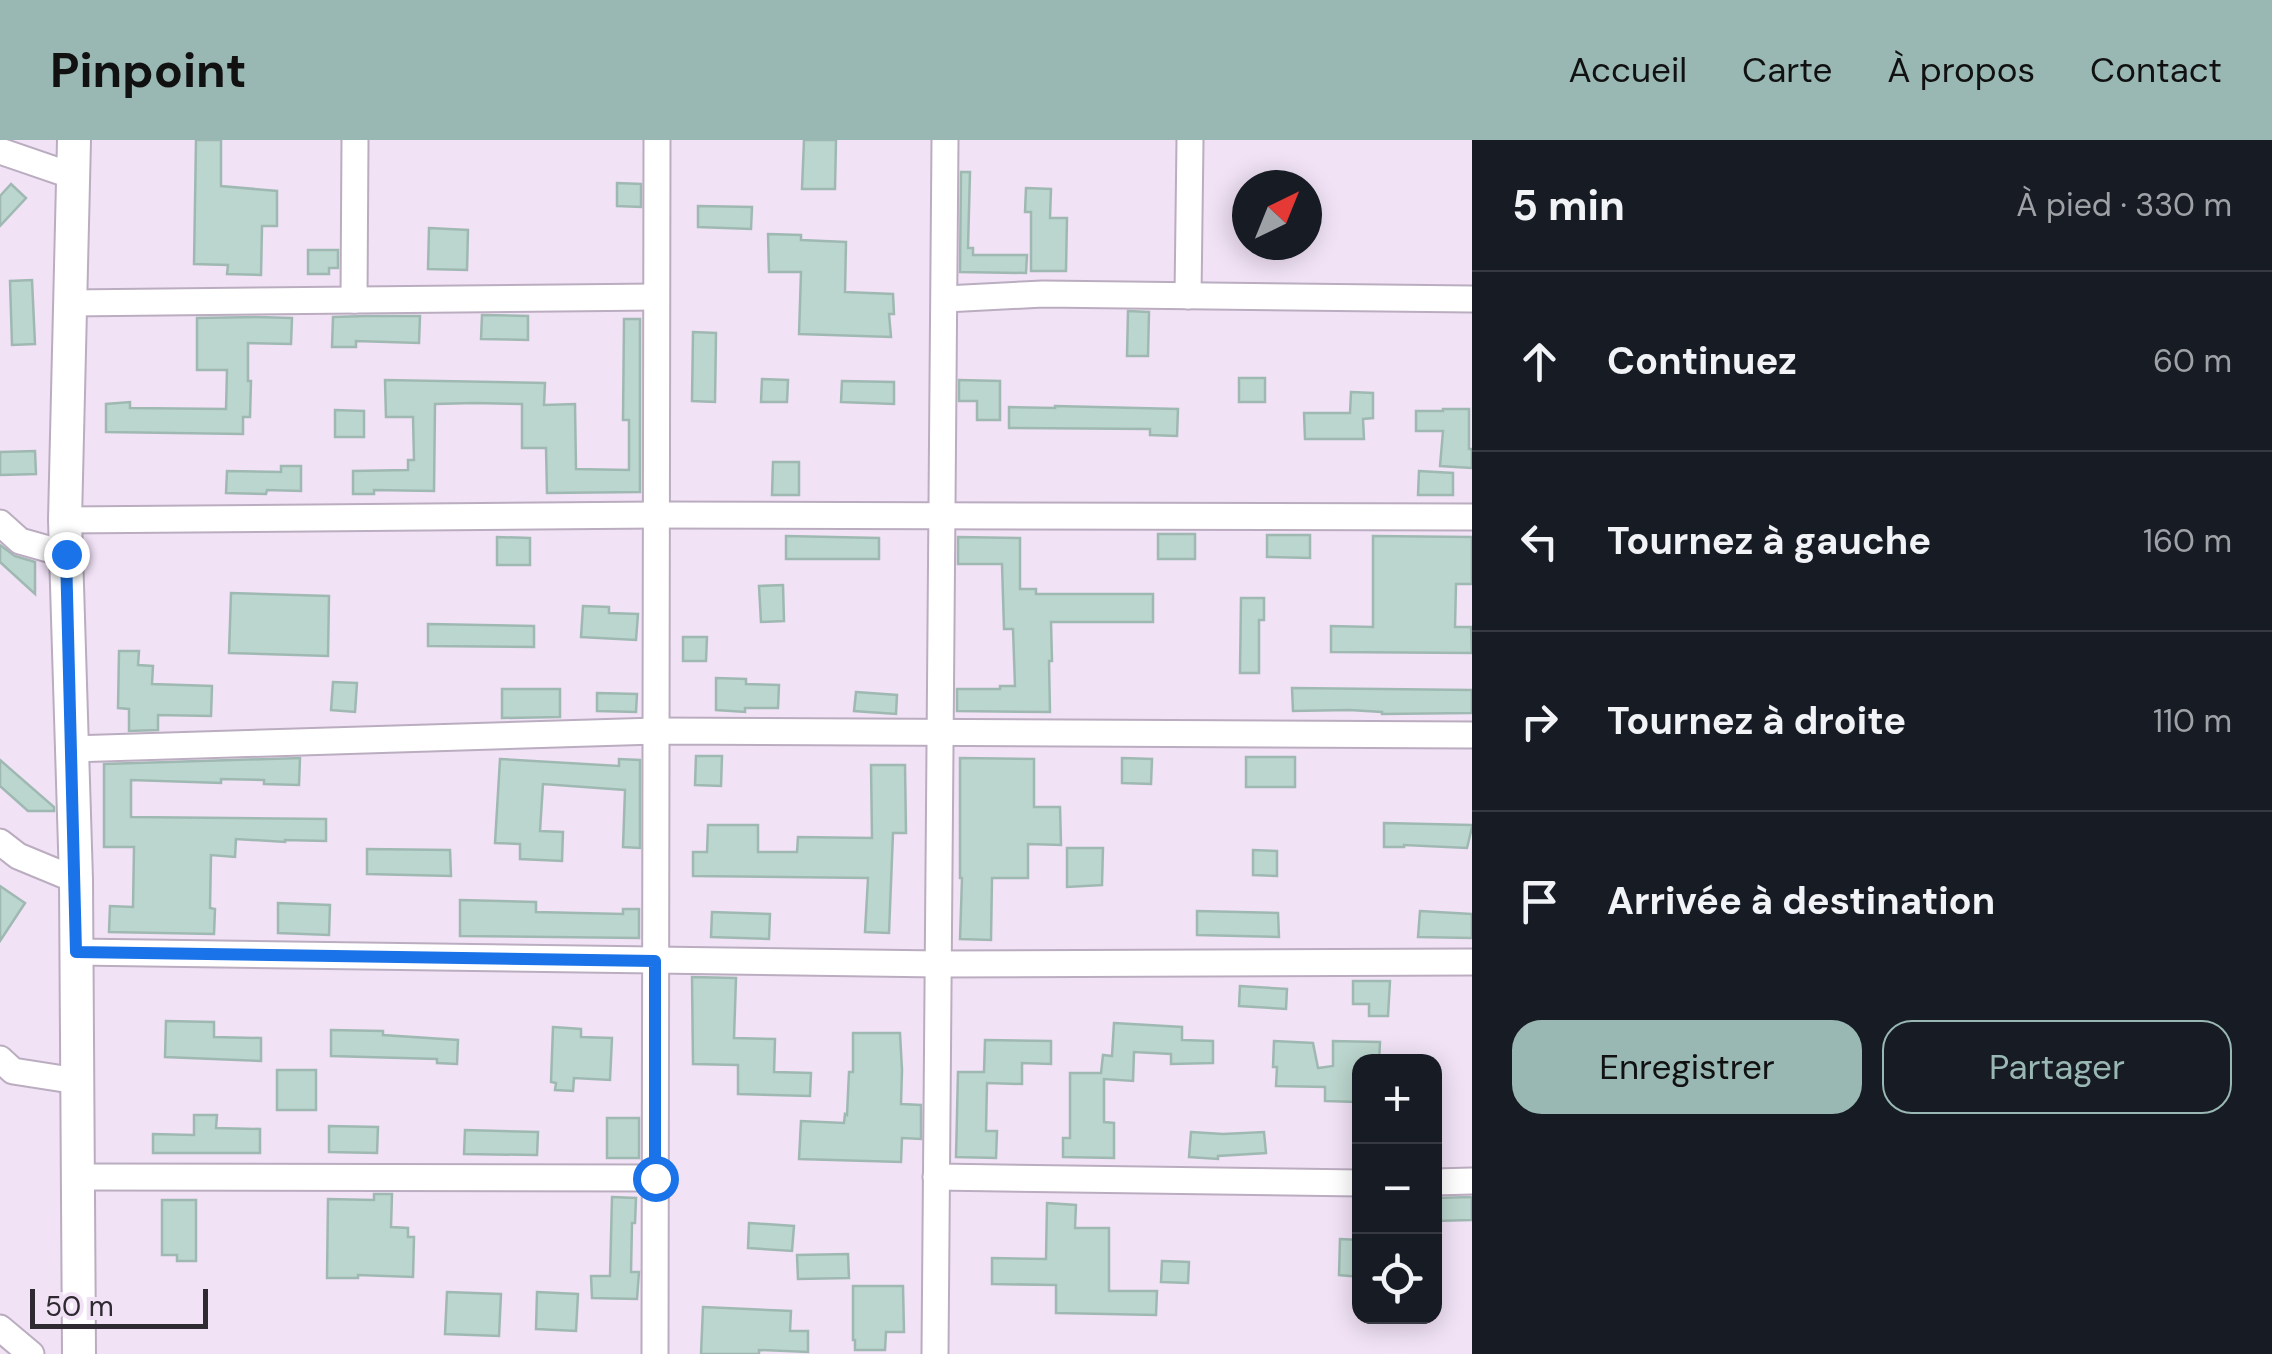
<!DOCTYPE html>
<html lang="fr">
<meta charset="utf-8">
<style>
body{margin:0;font-family:"DM Sans",sans-serif;background:#242831;color:#f1f3f6}
.controls{position:absolute;right:30px;bottom:30px;display:grid;overflow:hidden;border-radius:20px;box-shadow:0 5px 25px #0003}
.controls button{width:90px;height:90px;display:grid;place-items:center;padding:0;border:0;border-bottom:2px solid #363941;background:#171b24;color:#f1f3f6;font:50px sans-serif}
.compass{position:absolute;left:1232px;top:30px;width:90px;height:90px;border-radius:50%;background:#171b24;box-shadow:0 5px 25px #0003;rotate:43deg}
.scale{position:absolute;left:30px;bottom:25px;width:178px;box-sizing:border-box;padding-left:10px;border:5px solid #2f2931;border-top:0;font-size:28px;line-height:35px;white-space:nowrap;color:#2f2931;-webkit-text-stroke:8px #f1e2f6;paint-order:stroke}
.stop{position:absolute;width:30px;height:30px;margin:-22px;border:8px solid #1a73e8;border-radius:50%;background:#fff}
.stop.end{background:#1a73e8;border-color:#fff;box-shadow:0 2px 10px #0008}
.list{margin:0;padding:0;list-style:none}
h2{display:flex;justify-content:space-between;align-items:center;height:130px;margin:0;padding:0 40px;font-size:42px}
h2 small{font-size:32px;font-weight:400;color:#9ea1a6}
.list li{display:grid;grid-template-columns:65px 1fr auto;gap:30px;align-items:center;box-sizing:border-box;height:180px;padding:0 40px;border-top:2px solid #363941}
.list b{display:block;font-size:38px;white-space:nowrap}
.list em{font-size:32px;font-style:normal;color:#9ea1a6}
.actions{display:flex;gap:20px;padding:30px 40px}
.actions a{flex:1;padding:22px 0;border:2px solid #99b8b3;border-radius:30px;text-align:center;font-size:35px;color:#99b8b3}
.actions .main{background:#99b8b3;color:#111}
.icon{flex:none;width:55px;height:55px;fill:none;stroke:currentColor;stroke-width:2;stroke-linecap:round;stroke-linejoin:round}
.map{position:relative;flex:none;width:1472px;height:1214px;overflow:hidden}
header{display:flex;align-items:center;gap:60px;box-sizing:border-box;height:140px;padding:0 50px;background:#99b8b3;color:#111}
header strong{font-size:48px}
nav{display:flex;gap:55px;margin-inline-start:auto;font-size:35px}
main{display:flex}
aside{flex:1;background:#171b24}
.map>svg:first-child{display:block}
.building{fill:#bbd6ce;stroke:#9fb9b2;stroke-width:2.5}
.lines{fill:none;stroke-linecap:round;stroke-linejoin:round}
.minor-casing{stroke:#bbadc0;stroke-width:29}
.tertiary-casing{stroke:#bbadc0;stroke-width:36}
.minor{stroke:#fff;stroke-width:25}
.tertiary{stroke:#fff;stroke-width:32}
.route{stroke:#1a73e8;stroke-width:12}
</style>
<header>
<strong>Pinpoint</strong>
<nav><a>Accueil</a><a>Carte</a><a>À propos</a><a>Contact</a></nav>
</header>
<main>
<div class="map">
<svg width="1472" height="1214" viewBox="0 0 1472 1214">
<rect width="100%" height="100%" fill="#f1e2f6"/>
<!-- building -->
<g class="building">
<path d="M196,0H221V46L277,51V86H262L261,135L227,134L228,125L194,124Z"/>
<path d="M804,0H836L835,49H802Z"/>
<path d="M961,32H970L968,108H973V115H1027L1026,133L960,132Z"/>
<path d="M617,43L641,44V67L617,66Z"/>
<path d="M11,44L26,58L0,86V56Z"/>
<path d="M1026,48L1051,49L1050,78H1067L1066,131H1031V72H1025Z"/>
<path d="M698,66L752,67L751,89L698,87Z"/>
<path d="M429,88L468,90L467,130L428,129Z"/>
<path d="M768,94L801,95V100L846,102L845,152L893,154L894,174H889L891,197L799,194L801,132H769Z"/>
<path d="M308,110H338V128H329V134H308Z"/>
<path d="M32,140L35,204L12,205L10,141Z"/>
<path d="M1128,171L1149,172L1148,216H1127Z"/>
<path d="M482,175L528,176V200L481,199Z"/>
<path d="M367,176H420L419,203L356,201V207H332L333,177Z"/>
<path d="M256,177L292,178L291,204L248,203V241H251L250,277H243V294L106,292V264L130,262V268L226,269L227,230H197V178Z"/>
<path d="M624,179H640V352L547,353L546,308H522V264L474,263L435,264L434,351L374,350V354H353V331L408,330V320H414L413,277H386L385,240L545,243L544,265L575,264L576,329L629,330V280H623Z"/>
<path d="M693,192L716,193L715,262L692,261Z"/>
<rect x="1239" y="238" width="26" height="24"/>
<path d="M762,239L788,240L787,262H761Z"/>
<path d="M959,240L1000,241V280H977V261H959Z"/>
<path d="M842,241L894,242V264L841,262Z"/>
<path d="M1351,252L1373,253V278L1363,279L1364,299H1305L1304,273H1350Z"/>
<path d="M1055,266L1178,269L1177,296L1150,295V289L1009,288V267L1055,268Z"/>
<path d="M1443,269H1469V309H1472V328L1440,326L1443,291H1416V271H1443Z"/>
<path d="M335,270L364,271V297H335Z"/>
<path d="M35,311L36,334L0,335V312Z"/>
<path d="M773,322H799V355H772Z"/>
<path d="M281,326H301V351L267,350L266,354L226,353L227,331L281,332Z"/>
<path d="M1419,331L1453,333V355H1418Z"/>
<rect x="1158" y="394" width="37" height="25"/>
<path d="M1267,395H1310V418L1267,417Z"/>
<path d="M786,396L879,398V419H786Z"/>
<path d="M1373,396L1472,397V444H1456L1455,487H1471L1472,513L1331,512V486L1373,487Z"/>
<path d="M497,397L530,398V425H497Z"/>
<path d="M958,397L1020,398V449H1036V454H1153V482H1051L1052,521H1049L1050,572L957,571V549H1000V546H1015L1013,489H1004L1002,424H958Z"/>
<path d="M0,405L15,416L35,422V454L0,422Z"/>
<path d="M783,445L784,481L761,482L759,446Z"/>
<path d="M231,453L329,456L328,516L229,513Z"/>
<path d="M1241,458H1264V480H1259V533H1240Z"/>
<path d="M583,466L609,467V473L638,474L636,500L581,497Z"/>
<path d="M428,484L534,486V507L428,506Z"/>
<path d="M683,497H707L706,521H683Z"/>
<path d="M119,511H139L138,525L153,526L152,544L212,546L211,576L158,575V590L129,591V569L118,568Z"/>
<path d="M716,538L746,539V544L779,545L778,568H745V572L716,570Z"/>
<path d="M333,542L357,543L355,572L331,570Z"/>
<path d="M1292,548L1472,550V573L1382,574V572L1349,570L1293,571Z"/>
<path d="M502,549H560V577L502,578Z"/>
<path d="M856,552L897,555L896,574L854,571Z"/>
<path d="M597,553L637,554L636,572L597,571Z"/>
<path d="M696,616H722L721,646L695,645Z"/>
<rect x="1246" y="617" width="49" height="30"/>
<path d="M300,618L299,645L264,644V640L221,639V643L131,640V677L326,679V701L285,700V702L236,699L235,717L211,715L210,768L215,769L214,794L109,792L110,766L133,767L134,707H104V624Z"/>
<path d="M960,618L1034,619V667H1060L1061,705L1028,704V738H992L991,800L960,799L962,738H960Z"/>
<path d="M1122,618L1152,619L1151,644L1122,643Z"/>
<path d="M500,619L619,626V619L640,620V708L623,707L625,650L543,644L540,691L563,692L562,721L520,719V704L495,703Z"/>
<path d="M0,620L54,667V671H28L0,646Z"/>
<path d="M871,625H905L906,693H893L889,793L865,792L868,738L693,736V712H707L708,685H758V712H797L798,697L872,698Z"/>
<path d="M1384,683L1472,685V687L1467,708L1404,705V707H1384Z"/>
<path d="M1067,708H1103L1102,745L1067,747Z"/>
<path d="M367,709L450,710L451,736L367,734Z"/>
<path d="M1253,710L1277,711V736L1253,735Z"/>
<path d="M0,746L25,763L0,801Z"/>
<path d="M460,760L536,762V772L623,774V769H639V798L460,796Z"/>
<path d="M278,763L330,765L329,795L278,793Z"/>
<path d="M1197,771L1278,773L1279,797L1197,795Z"/>
<path d="M1420,771L1472,774V798L1418,797Z"/>
<path d="M712,772L770,774L769,799L711,797Z"/>
<path d="M692,837L736,838L734,898L775,899L774,932L811,933L810,956L738,954V925L693,924Z"/>
<path d="M1353,841H1390L1388,876H1369V864H1353Z"/>
<path d="M1240,846L1287,849L1286,869L1239,866Z"/>
<path d="M166,881L214,882V897L261,898V921L165,917Z"/>
<path d="M1114,883L1182,887V900L1213,901V923L1171,924V914L1134,912L1133,941L1104,939V982L1114,983V1018L1063,1017V998H1070V933H1101L1103,915L1112,916Z"/>
<path d="M553,887L581,889V897L612,898L610,940L574,938L573,951L555,950L556,943L551,942Z"/>
<path d="M331,890L383,891V895L458,900L457,924L437,923V919L331,916Z"/>
<path d="M853,893H900L902,930L901,964L921,965V999L902,998L901,1022L799,1019L801,981L844,983L845,974L847,975L849,932H853Z"/>
<path d="M985,900L1051,901V924L1022,923V944L987,943L986,991H997L996,1018L956,1017L958,932H984Z"/>
<path d="M1274,901L1313,903L1318,928L1333,926V901L1380,902L1379,922H1357L1356,962L1325,961V947L1276,946L1277,927H1273Z"/>
<rect x="277" y="930" width="39" height="40"/>
<path d="M194,975H217L216,988L260,989V1013H153V994L194,995Z"/>
<rect x="607" y="978" width="32" height="40"/>
<path d="M329,986L378,987L377,1013L329,1012Z"/>
<path d="M465,990L538,992L537,1015L464,1014Z"/>
<path d="M1191,992L1223,994L1264,992L1266,1013L1218,1016V1019L1189,1017Z"/>
<path d="M374,1054H392L391,1087L408,1088V1097H414L413,1137L358,1135V1138H327L328,1059L374,1060Z"/>
<path d="M612,1057L636,1058L635,1083H632L631,1132H639L637,1159L592,1158L591,1136H610Z"/>
<path d="M1472,1057V1080L1434,1081V1058Z"/>
<path d="M162,1060H196V1121H177V1115H162Z"/>
<path d="M1047,1063L1076,1065L1075,1088H1109V1151H1157L1156,1175L1056,1173V1145L992,1144V1118L1046,1119Z"/>
<path d="M749,1083L794,1086L792,1111L748,1108Z"/>
<path d="M1340,1099L1360,1100V1137L1339,1135Z"/>
<path d="M848,1114L849,1138L798,1139L797,1115Z"/>
<path d="M1162,1121L1189,1122L1188,1143L1161,1142Z"/>
<path d="M853,1146H903L904,1192H886L885,1210H855V1200H853Z"/>
<path d="M447,1152L501,1154L499,1196L445,1194Z"/>
<path d="M537,1152L578,1154L576,1191L536,1189Z"/>
<path d="M703,1167L791,1171L790,1191H808V1212L759,1210V1214H701Z"/>
</g>
<g class="lines">
<!-- minor casing -->
<g class="minor-casing">
<g id="minor">
<path d="M0,11L73,36"/>
<path d="M1188,156L1190,0"/>
<path d="M945,159L1043,154L1472,159"/>
<path d="M354,160L355,0"/>
<path d="M70,163L656,157"/>
<path d="M65,380L656,375L1472,377"/>
<path d="M0,383L20,401L66,414"/>
<path d="M71,609L656,591L1472,595"/>
<path d="M0,702L18,716L76,740"/>
<path d="M76,812L939,824L1472,822"/>
<path d="M0,919L13,931L77,941"/>
<path d="M78,1037L655,1038"/>
<path d="M936,1037L1360,1043"/>
<path d="M1434,1042L1472,1041"/>
<path d="M0,1188L31,1214"/>
<path d="M655,1214L657,0"/>
<path d="M935,1214L945,0"/>
</g>
</g>
<!-- tertiary casing -->
<g class="tertiary-casing">
<path id="tertiary" d="M74,0L65,380L76,740L79,1214"/>
</g>
<!-- minor -->
<use href="#minor" class="minor"/>
<!-- tertiary -->
<use href="#tertiary" class="tertiary"/>
</g>
<g class="lines">
<!-- route -->
<path class="route" d="M66,414L76,812L655,821V1038"/>
</g>
</svg>
<div class="controls">
<button>+</button>
<button>−</button>
<button><svg class="icon" aria-label="locate" viewBox="0 0 24 24"><circle cx="12" cy="12" r="6"/><path d="M12 2v4M12 18v4M2 12h4M18 12h4"/></svg></button>
</div>
<svg class="compass" viewBox="-18 -18 36 36"><path d="M0-13l5 13h-10z" fill="#e53935"/><path d="M0 13l5-13h-10z" fill="#9ea1a6"/></svg>
<div class="scale">50 m</div>
<div class="stop" style="left:655px;top:1038px"></div>
<div class="stop end" style="left:66px;top:414px"></div>
</div>
<aside>
<h2>5 min<small>À pied · 330 m</small></h2>
<ul class="list">
<li><svg class="icon" aria-label="ahead" viewBox="0 0 24 24"><path d="M12 20V5M6 11l6-6 6 6"/></svg><div><b>Continuez</b></div><em>60 m</em></li>
<li><svg class="icon" aria-label="left" viewBox="0 0 24 24"><path d="M17 20v-9H6M10 6l-5 5 5 5"/></svg><div><b>Tournez à gauche</b></div><em>160 m</em></li>
<li><svg class="icon" aria-label="right" viewBox="0 0 24 24"><path d="M7 20v-9h11M14 6l5 5-5 5"/></svg><div><b>Tournez à droite</b></div><em>110 m</em></li>
<li><svg class="icon" aria-label="arrive" viewBox="0 0 24 24"><path d="M6 21V4h12l-3 4 3 4H6"/></svg><div><b>Arrivée à destination</b></div></li>
</ul>
<div class="actions"><a class="main">Enregistrer</a><a>Partager</a></div>
</aside>
</main>
